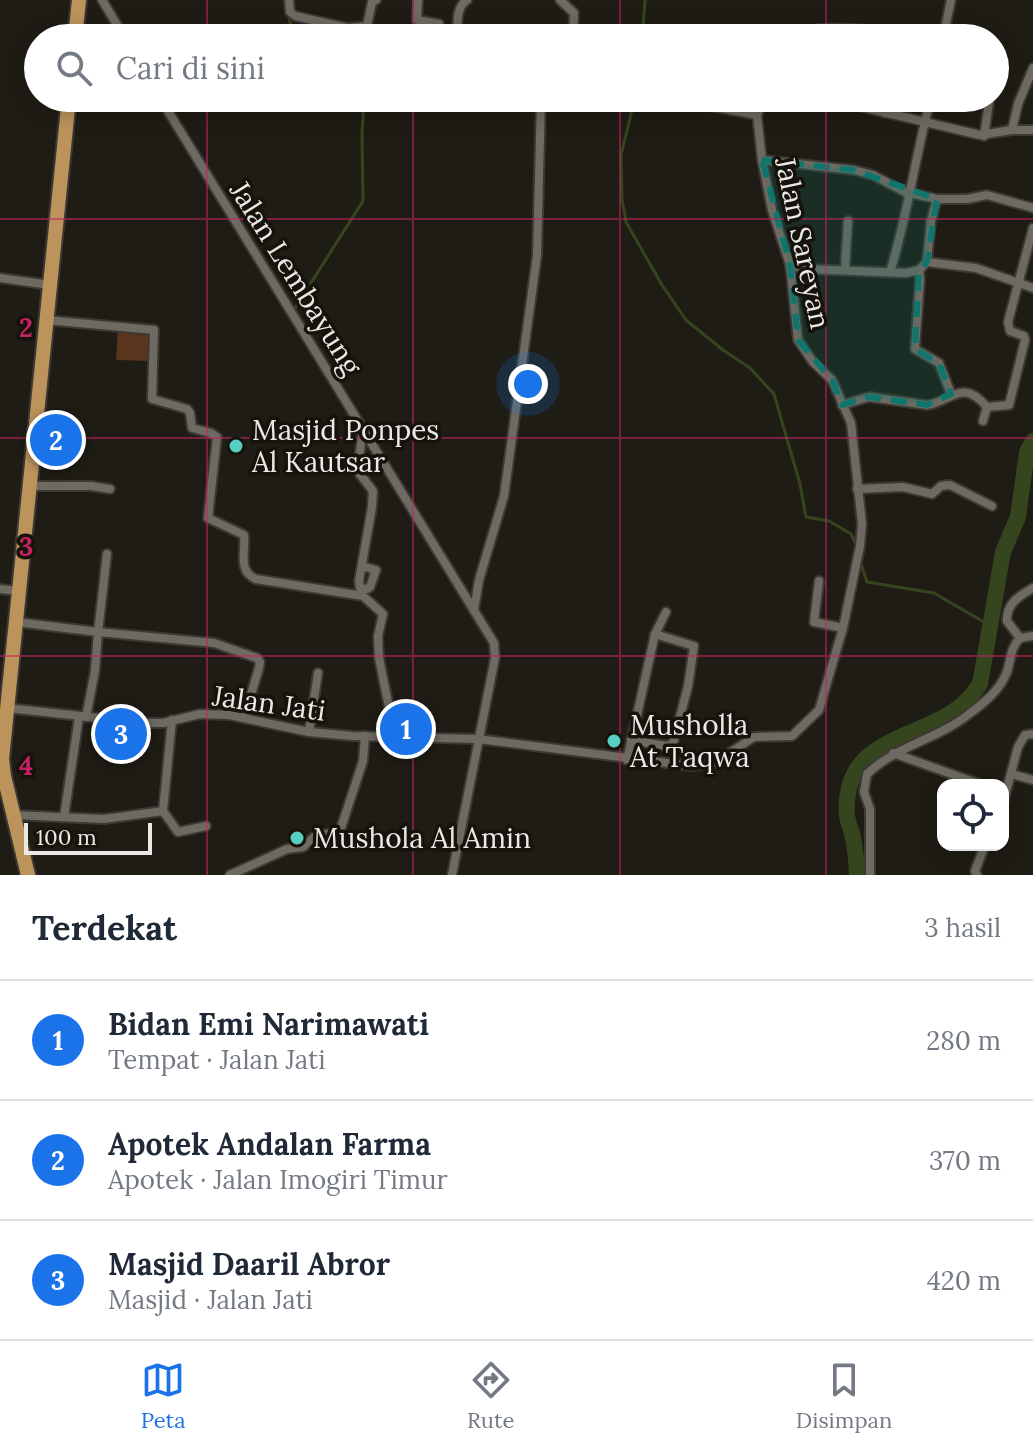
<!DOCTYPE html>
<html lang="id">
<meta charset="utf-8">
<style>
body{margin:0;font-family:Lora,serif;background:#f6f6f7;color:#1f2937}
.controls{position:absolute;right:24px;bottom:24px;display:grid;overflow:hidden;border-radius:16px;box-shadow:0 4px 20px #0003}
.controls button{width:72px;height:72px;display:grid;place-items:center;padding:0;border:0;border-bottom:2px solid #e0e1e3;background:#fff;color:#1f2937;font:40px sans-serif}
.scale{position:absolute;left:24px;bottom:20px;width:128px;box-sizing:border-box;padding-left:8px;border:4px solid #ebe9e4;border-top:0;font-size:22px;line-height:28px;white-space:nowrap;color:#ebe9e4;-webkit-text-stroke:6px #16130c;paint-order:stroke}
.you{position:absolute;left:528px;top:384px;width:28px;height:28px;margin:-20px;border:6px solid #fff;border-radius:50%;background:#1a73e8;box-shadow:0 0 0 12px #1a73e833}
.badge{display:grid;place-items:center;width:52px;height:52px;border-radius:50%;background:#1a73e8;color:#fff;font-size:26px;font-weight:700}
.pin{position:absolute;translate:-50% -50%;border:4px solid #fff;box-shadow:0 2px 8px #0006}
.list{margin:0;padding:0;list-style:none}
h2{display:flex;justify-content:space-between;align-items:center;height:104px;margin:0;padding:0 32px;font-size:34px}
h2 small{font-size:26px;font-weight:400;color:#747a83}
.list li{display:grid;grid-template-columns:52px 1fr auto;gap:24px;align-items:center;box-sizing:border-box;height:120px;padding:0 32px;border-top:2px solid #e0e1e3}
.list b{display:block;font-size:30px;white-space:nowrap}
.list p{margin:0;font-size:26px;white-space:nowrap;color:#747a83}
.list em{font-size:26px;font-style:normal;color:#747a83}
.icon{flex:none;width:44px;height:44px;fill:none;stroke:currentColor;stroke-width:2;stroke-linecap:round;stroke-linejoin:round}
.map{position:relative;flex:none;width:1033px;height:875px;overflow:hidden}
.search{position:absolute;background:#fff;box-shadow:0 4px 20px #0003;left:24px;right:24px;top:24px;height:88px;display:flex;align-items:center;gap:20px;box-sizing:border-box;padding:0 28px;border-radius:44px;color:#747a83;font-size:30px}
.sheet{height:464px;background:#fff}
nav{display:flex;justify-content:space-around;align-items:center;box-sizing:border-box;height:112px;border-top:2px solid #e0e1e3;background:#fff;font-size:22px;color:#747a83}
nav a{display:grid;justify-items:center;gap:4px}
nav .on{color:#1a73e8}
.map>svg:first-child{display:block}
.green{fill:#5a341d}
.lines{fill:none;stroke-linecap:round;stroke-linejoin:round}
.stream{stroke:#35461e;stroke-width:3}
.river{stroke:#35461e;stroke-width:16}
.minor-casing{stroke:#3b3934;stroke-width:12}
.primary-casing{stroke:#3b3934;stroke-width:18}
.minor{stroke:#6e6a61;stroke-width:8}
.primary{stroke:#bd935c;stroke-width:14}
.marked{fill:#0f766e;fill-opacity:0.2;stroke:#0f766e;stroke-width:6;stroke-dasharray:16 10;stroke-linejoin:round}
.grid{fill:none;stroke:#c42262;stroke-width:2;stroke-opacity:0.55}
.poi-dot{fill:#57cec2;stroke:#16130c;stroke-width:3}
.labels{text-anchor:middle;stroke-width:7;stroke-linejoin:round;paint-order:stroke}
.street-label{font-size:28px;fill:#ebe9e4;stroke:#16130c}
.poi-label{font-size:28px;fill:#ebe9e4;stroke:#16130c;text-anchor:start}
.grid-label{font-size:26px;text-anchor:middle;font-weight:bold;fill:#c42262;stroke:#16130c;stroke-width:7;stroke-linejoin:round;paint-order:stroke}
</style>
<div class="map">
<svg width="1033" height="875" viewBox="0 0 1033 875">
<rect width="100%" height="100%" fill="#1f1c15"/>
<!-- green -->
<path class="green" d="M118,328L154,332L151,361L116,360Z"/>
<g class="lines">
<!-- stream -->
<g class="stream">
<path d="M645,0L643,27L646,38"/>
<path d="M288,12L290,23L293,26L343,35L348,38"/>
<path d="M635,98L621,155L622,199L626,222L662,285L686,320L723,350L750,368L774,394L800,484L806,517L829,521L851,534L857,546"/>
<path d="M295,308L363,201L362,133L364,101L359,98"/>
<path d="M860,561L867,582L934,593L989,625"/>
</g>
<!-- river -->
<path class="river" d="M857,875C856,863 856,850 853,838C852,830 847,822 847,814C843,744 902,742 949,714C962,707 972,696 980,684L1003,552L1018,517L1027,452L1033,441"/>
<!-- minor casing -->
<g class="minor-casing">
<g id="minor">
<path d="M102,0L125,38"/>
<path d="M289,0L290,12L295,16L348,28L352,38"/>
<path d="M418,0L417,20L439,24L438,38"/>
<path d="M560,0L574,13L573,38"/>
<path d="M348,28L367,26L372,2L376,0"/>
<path d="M457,38C458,25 455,8 467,0"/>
<path d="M790,38C811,19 893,33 921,38"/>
<path d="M943,38L951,0"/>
<path d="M160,98L494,643L495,658L452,875"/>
<path d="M365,98C387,111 454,101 480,98"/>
<path d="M669,98L757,115"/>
<path d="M824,98L980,135L1012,130L1018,104L1033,68"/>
<path d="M885,113L888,98"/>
<path d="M1012,130H1033"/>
<path d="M984,136L989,103"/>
<path d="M762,160L854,170L873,175L905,192L937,199H967L987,195L1033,208"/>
<path d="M927,262L931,221L937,199"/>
<path d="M790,265L805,269L906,273L919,270L927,262L976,268L1033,288"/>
<path d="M845,269L848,221"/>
<path d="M919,270L920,280L915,349L939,363L951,394"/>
<path d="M890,272C908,215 915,156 931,98"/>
<path d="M0,278L50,285"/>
<path d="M46,320L154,330L152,399L187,409L190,413L192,428L211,433L217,437L208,518L244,535C246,552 237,571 256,579L363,596L383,614L378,636L379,658L395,737"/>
<path d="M842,405L869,397L927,405C951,402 962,377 987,407L1009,405L1025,340L1024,336L1010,331L1008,322L1033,228"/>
<path d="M983,421L987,407"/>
<path d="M29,486H91L110,489"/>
<path d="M857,489L903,487L932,494L941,486L950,485L992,506"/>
<path d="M107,554L98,632L214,643L257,658L260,662L259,668L244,718"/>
<path d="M362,566L376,570L370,587L367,589L360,588L359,581L372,507L373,491L359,473L358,465L363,430"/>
<path d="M819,581L814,622L843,628"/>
<path d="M0,589L19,591"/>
<path d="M474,610L479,580L504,496L537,256L541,98"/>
<path d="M16,622L98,632L95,671L86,717"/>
<path d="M1020,638L1007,621C1006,604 1019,596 1033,588"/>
<path d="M1020,638L1033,636"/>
<path d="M7,708L146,723H163L200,714L229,715L309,732L353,736L478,739L691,766L714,763L754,737L792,736L819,710L843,628L860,546L862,524L851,423L832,380L813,362L798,340L790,265L772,210L762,160L757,115L764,98"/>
<path d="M172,720L163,811L178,832L206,826"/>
<path d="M309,732L318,673"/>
<path d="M631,740L666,746L673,744L688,686L694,646L655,634"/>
<path d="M893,753L982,785"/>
<path d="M627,760L655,634L666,612"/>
<path d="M1011,774L1033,780"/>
<path d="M1003,803L1018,747L1025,735L1033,734"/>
<path d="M13,815L104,819L163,811"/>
<path d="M64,817L79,717"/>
<path d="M230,875L287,849L303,847L314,837L340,831L363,761L365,736"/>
<path d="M870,875V809L864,792L867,774C896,746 938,739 969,714C984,703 1000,690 1007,672C1011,660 1010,648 1020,638"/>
<path d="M977,875L975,871L985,845"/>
</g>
</g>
<!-- primary casing -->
<g class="primary-casing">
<g id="primary">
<path d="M75,38L79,0"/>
<path d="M28,875L4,776L2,759L69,98"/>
</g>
</g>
<!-- minor -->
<use href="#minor" class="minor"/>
<!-- primary -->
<use href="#primary" class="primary"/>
</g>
<!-- marked area -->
<path class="marked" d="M762,160L854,170L937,199L927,262L919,272L915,349L939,363L951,394L927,405L869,397L842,405L832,380L798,340L790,265Z"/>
<!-- grid -->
<path class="grid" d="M207,0V38M413,0V38M620,0V38M826,0V38M207,98V875M413,98V875M620,98V875M826,98V875M0,219H1033M0,438H1033M0,656H1033"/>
<!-- markers -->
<g class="poi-dot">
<circle cx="236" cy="446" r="8"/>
<circle cx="614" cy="741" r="8"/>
<circle cx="297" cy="838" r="8"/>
</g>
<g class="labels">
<!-- street labels -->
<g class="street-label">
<text transform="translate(803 243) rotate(78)" y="10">Jalan Sareyan</text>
<text transform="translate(296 278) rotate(58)" y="10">Jalan Lembayung</text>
<text transform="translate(269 703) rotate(8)" y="10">Jalan Jati</text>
</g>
<!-- poi labels -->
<g class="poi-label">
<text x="252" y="440">Masjid Ponpes<tspan x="252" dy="32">Al Kautsar</tspan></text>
<text x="630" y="735">Musholla<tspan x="630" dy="32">At Taqwa</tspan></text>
<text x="313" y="848">Mushola Al Amin</text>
</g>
</g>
<g class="grid-label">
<text x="26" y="337">2</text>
<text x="26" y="556">3</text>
<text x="26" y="775">4</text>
</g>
</svg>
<div class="controls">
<button><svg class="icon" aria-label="locate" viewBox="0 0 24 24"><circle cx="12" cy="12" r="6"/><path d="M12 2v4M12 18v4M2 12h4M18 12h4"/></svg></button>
</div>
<div class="scale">100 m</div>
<div class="you"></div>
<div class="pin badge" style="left:406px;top:729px">1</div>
<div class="pin badge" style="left:56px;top:440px">2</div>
<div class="pin badge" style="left:121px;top:734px">3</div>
<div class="search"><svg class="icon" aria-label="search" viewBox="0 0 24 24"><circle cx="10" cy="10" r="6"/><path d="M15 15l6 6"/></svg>Cari di sini</div>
</div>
<section class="sheet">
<h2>Terdekat<small>3 hasil</small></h2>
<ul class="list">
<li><span class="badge">1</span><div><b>Bidan Emi Narimawati</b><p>Tempat · Jalan Jati</p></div><em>280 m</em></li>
<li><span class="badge">2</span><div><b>Apotek Andalan Farma</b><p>Apotek · Jalan Imogiri Timur</p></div><em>370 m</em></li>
<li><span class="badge">3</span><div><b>Masjid Daaril Abror</b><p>Masjid · Jalan Jati</p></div><em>420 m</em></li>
</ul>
</section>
<nav>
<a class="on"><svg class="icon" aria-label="map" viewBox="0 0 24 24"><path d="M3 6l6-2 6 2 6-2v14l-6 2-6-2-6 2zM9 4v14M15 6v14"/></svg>Peta</a>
<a><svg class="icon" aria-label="directions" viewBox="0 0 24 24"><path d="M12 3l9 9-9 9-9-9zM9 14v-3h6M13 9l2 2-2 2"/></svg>Rute</a>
<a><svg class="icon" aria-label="saved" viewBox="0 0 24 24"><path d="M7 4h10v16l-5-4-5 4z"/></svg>Disimpan</a>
</nav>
